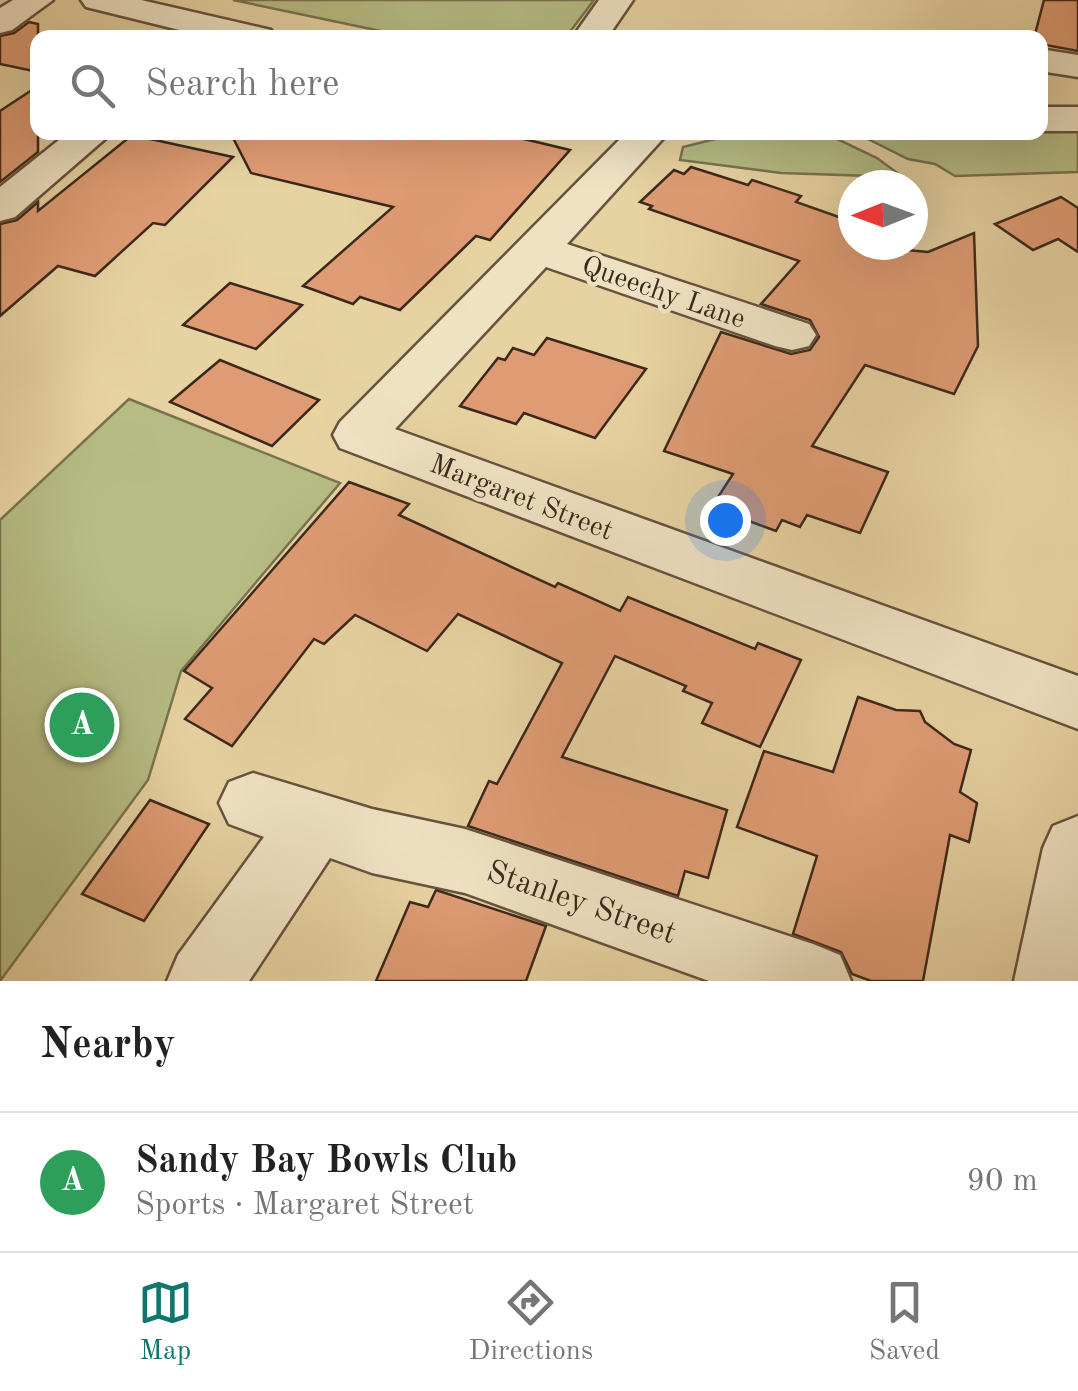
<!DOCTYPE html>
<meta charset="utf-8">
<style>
body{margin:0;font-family:"Old Standard TT",serif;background:#f2f2f2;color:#222}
.compass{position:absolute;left:838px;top:170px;width:90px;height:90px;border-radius:50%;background:#fff;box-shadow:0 10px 40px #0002;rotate:269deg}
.you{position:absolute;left:725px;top:520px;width:35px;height:35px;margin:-25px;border:8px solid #fff;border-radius:50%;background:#1a73e8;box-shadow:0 0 0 15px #1a73e833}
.badge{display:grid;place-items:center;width:65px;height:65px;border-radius:50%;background:#0f766e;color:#fff;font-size:32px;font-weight:700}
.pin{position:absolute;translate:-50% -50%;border:5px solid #fff;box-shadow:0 2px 10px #0006}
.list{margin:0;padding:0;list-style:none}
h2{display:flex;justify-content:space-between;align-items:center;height:130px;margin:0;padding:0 40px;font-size:42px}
h2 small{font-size:32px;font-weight:400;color:#767676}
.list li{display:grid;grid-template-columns:65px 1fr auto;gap:30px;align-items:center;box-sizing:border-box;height:140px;padding:0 40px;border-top:2px solid #e0e0e0}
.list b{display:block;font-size:38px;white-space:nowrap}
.list p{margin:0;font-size:32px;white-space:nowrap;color:#767676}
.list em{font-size:32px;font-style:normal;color:#767676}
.icon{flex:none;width:55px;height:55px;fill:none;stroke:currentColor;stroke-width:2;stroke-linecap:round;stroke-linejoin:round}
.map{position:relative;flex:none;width:1078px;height:981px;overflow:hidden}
.search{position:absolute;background:#fff;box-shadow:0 10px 40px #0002;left:30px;right:30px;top:30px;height:110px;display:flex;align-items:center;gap:25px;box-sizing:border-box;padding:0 35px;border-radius:20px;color:#767676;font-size:38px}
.sheet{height:270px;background:#fff}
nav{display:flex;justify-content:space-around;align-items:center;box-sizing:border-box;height:140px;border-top:2px solid #e0e0e0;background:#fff;font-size:28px;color:#767676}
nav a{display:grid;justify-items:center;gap:5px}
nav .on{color:#0f766e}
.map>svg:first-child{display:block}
.green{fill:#b6bc84;stroke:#797250;stroke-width:2.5}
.building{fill:#df9c74;stroke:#3c281b;stroke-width:2.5}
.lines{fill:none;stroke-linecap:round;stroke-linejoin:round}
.minor-casing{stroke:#67523d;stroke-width:5}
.minor{fill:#efe2c3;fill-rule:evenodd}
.labels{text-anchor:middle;stroke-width:9;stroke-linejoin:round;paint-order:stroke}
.street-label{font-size:28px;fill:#3c281b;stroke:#efe2c3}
.near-street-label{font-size:32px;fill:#3c281b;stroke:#efe2c3}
</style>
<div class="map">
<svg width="1078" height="981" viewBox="0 0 1078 981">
<rect width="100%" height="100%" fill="#e7d2a2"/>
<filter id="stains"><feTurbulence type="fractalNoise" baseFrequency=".002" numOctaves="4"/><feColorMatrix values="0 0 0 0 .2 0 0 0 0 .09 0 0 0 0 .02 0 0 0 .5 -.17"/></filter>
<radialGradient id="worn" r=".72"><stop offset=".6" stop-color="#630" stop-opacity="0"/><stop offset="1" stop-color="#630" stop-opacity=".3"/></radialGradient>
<!-- green -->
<g class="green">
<path d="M233,0H594L566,37H409Z"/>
<path d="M1078,131V172L955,176L935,164L908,159L856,133Z"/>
<path d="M761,133H825L877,158L903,177L781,173L680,160L683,147L727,136Z"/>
<path d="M129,399L340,483L181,671L148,780L0,981V520Z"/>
</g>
<!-- building -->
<g class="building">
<path d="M1044,0H1078V51L1040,44V38H1034Z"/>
<path d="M29,22L38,24V72L0,64V36L14,33Z"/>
<path d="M38,86V152L0,182V111Z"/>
<path d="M230,132H495L570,150L490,240L476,236L400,310L360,297L353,304L303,286L393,207L251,173Z"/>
<path d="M132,135L233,157L165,225L153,223L95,276L58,266L0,316V224L17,220L38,202V211Z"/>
<path d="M691,167L748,185L752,180L801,196L796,202L853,222V245L928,252L974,233L978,346L954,394L865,365L812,446L888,472L860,533L807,515L800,527L782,520L776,531L738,517L743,510L716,500L733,474L664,451L721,332L791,354L810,350L819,337L810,320L761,304L799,261L649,209L652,206L640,202L674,170L684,174Z"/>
<path d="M1061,197L1078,208V252L1058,239L1033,250L995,224Z"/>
<path d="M230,283L302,305L256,349L183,325Z"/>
<path d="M547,338L646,369L595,438L524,413L516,424L460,406L498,358L505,360L513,348L534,355Z"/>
<path d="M220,360L319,400L272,446L170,402Z"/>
<path d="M349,482L409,504L399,515L555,587L558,583L620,611L628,597L755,649L758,643L801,660L760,747L702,723L712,703L683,691L686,686L615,656L562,757L727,810L708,878L685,871L678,896L468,826L489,781L497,784L562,663L458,614L427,651L355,615L324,644L314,639L232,746L185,719L212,688L184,671Z"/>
<path d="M858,697L896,710L920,711L925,722L954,744L971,750L960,792L977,803L969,842L950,835L923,981H871L852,974L841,952L793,934L817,856L737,827L764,751L833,772Z"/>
<path d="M150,800L209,824L144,921L82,894Z"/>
<path d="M436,890L546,926L526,981H376L410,902L428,907Z"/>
</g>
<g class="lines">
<!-- minor casing -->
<g class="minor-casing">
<g id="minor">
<path d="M13,0H53L12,30L0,33V8Z"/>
<path d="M81,0H141L271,30L275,38H212L86,7Z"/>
<path d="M599,0H633L607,38H572Z"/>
<path d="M1040,49L1078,55V77L1040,71Z"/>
<rect x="1040" y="107" width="38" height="24"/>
<path d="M69,132H113L15,217L0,221V187Z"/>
<path d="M627,132H669L567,244L809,324L816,335L809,346L792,350L775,346L546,267L395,429L1078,676V729L340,448L333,435L340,422Z"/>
<path d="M253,773L372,809L465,829L813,944L840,955L851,981H709L465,893L372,873L330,858L249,981H167L178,955L264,837L229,824L219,803L229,782Z"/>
<path d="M1078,816V981H1014L1043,848L1053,826Z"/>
</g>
</g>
<!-- minor -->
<use href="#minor" class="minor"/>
</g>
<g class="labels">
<!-- street labels -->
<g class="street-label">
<text transform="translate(664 291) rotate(19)" y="10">Queechy Lane</text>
<text transform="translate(522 496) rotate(21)" y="10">Margaret Street</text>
</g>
<!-- near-street labels -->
<g class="near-street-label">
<text transform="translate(582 901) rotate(19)" y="11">Stanley Street</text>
</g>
</g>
<rect width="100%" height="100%" filter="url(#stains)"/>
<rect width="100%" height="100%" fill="url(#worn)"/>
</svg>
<svg class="compass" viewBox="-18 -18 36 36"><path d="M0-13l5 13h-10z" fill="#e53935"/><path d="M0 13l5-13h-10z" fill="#767676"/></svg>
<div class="you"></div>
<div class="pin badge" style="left:82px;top:725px;background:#2e9e5b">A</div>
<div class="search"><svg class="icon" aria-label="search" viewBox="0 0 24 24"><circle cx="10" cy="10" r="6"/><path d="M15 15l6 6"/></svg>Search here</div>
</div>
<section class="sheet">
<h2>Nearby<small></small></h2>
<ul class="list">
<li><span class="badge" style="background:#2e9e5b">A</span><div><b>Sandy Bay Bowls Club</b><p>Sports · Margaret Street</p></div><em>90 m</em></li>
</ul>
</section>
<nav>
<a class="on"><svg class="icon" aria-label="map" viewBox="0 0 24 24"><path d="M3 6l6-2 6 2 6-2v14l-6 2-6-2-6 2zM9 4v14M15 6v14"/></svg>Map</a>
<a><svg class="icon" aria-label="directions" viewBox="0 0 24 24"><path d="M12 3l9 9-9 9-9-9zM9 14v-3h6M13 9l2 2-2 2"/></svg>Directions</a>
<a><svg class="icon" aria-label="saved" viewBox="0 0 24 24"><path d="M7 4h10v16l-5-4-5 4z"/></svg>Saved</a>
</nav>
